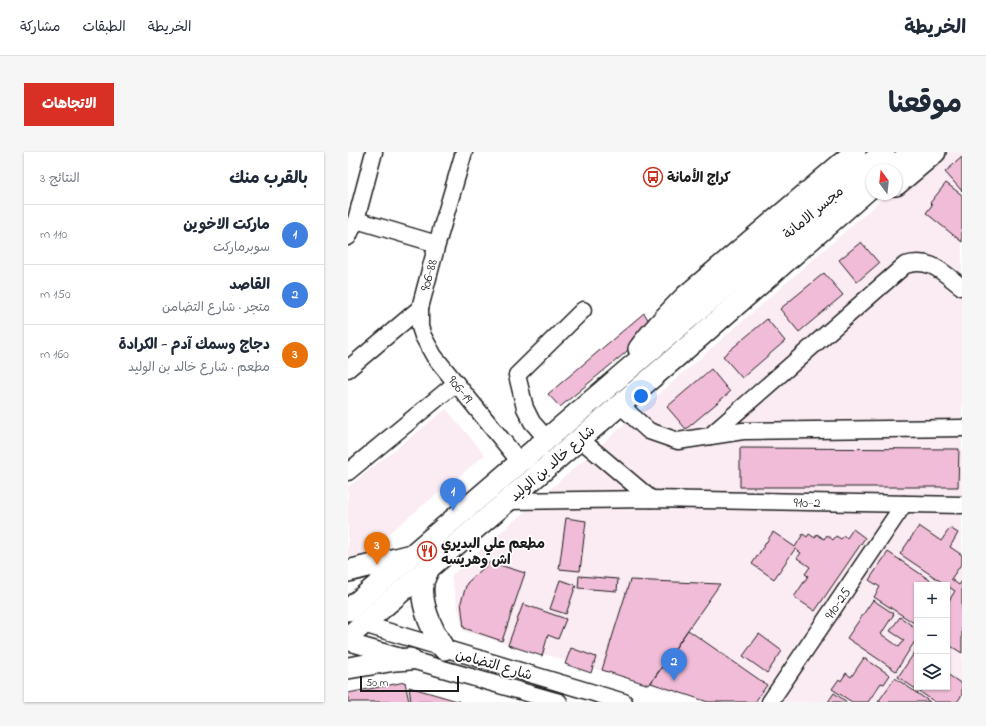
<!DOCTYPE html>
<html lang="ar">
<meta charset="utf-8">
<style>
body{margin:0;font-family:"Indie Flower","Playpen Sans Arabic",sans-serif;background:#f6f6f7;color:#1f2937;direction:rtl}
.controls{position:absolute;right:12px;bottom:12px;display:grid;overflow:hidden;border-radius:0px;box-shadow:0 1px 3px #0004}
.controls button{width:36px;height:36px;display:grid;place-items:center;padding:0;border:0;border-bottom:1px solid #e0e1e3;background:#fff;color:#1f2937;font:20px sans-serif}
.compass{position:absolute;left:518px;top:12px;width:36px;height:36px;border-radius:50%;background:#fff;box-shadow:0 1px 3px #0004;rotate:345deg}
.scale{position:absolute;left:12px;bottom:10px;width:99px;box-sizing:border-box;padding-left:4px;border:2px solid #1c1c1c;border-top:0;font-size:11px;line-height:14px;white-space:nowrap;color:#1c1c1c;-webkit-text-stroke:3px #fff;paint-order:stroke}
.you{position:absolute;left:293px;top:244px;width:14px;height:14px;margin:-10px;border:3px solid #fff;border-radius:50%;background:#1a73e8;box-shadow:0 0 0 6px #1a73e833}
.badge{display:grid;place-items:center;width:26px;height:26px;border-radius:50%;background:#d93025;color:#fff;font-size:13px;font-weight:700}
.pin{position:absolute;translate:-50% -33px;filter:drop-shadow(0 1px 2px #0008)}
.pin::after{content:'';position:absolute;top:21px;width:14px;height:12px;background:inherit;clip-path:polygon(0 0,100% 0,50% 100%)}
.list{margin:0;padding:0;list-style:none}
h2{display:flex;justify-content:space-between;align-items:center;height:52px;margin:0;padding:0 16px;font-size:17px}
h2 small{font-size:13px;font-weight:400;color:#747a83}
.list li{display:grid;grid-template-columns:26px 1fr auto;gap:12px;align-items:center;box-sizing:border-box;height:60px;padding:0 16px;border-top:1px solid #e0e1e3}
.list b{display:block;font-size:15px;white-space:nowrap}
.list p{margin:0;font-size:13px;white-space:nowrap;color:#747a83}
.list em{font-size:13px;font-style:normal;color:#747a83}
.icon{flex:none;width:22px;height:22px;fill:none;stroke:currentColor;stroke-width:2;stroke-linecap:round;stroke-linejoin:round}
.map{position:relative;flex:none;width:614px;height:550px;overflow:hidden;direction:ltr;border-radius:0px}
header{display:flex;align-items:center;gap:24px;box-sizing:border-box;height:56px;padding:0 20px;background:#fff;border-bottom:1px solid #e0e1e3}
header strong{font-size:19px}
nav{display:flex;gap:22px;margin-inline-start:auto;font-size:14px}
.intro{display:flex;align-items:center;justify-content:space-between;box-sizing:border-box;height:96px;padding:0 24px}
h1{margin:0;font-size:28px}
.button{padding:10px 18px;border-radius:0px;background:#d93025;color:#fff;font-size:14px;font-weight:700}
main{display:flex;gap:24px;padding:0 24px}
aside{flex:1;background:#fff;border-radius:0px;box-shadow:0 1px 3px #0004}
.map>svg:first-child{display:block}
.built{fill:#fbebf3;fill-rule:evenodd}
.building{fill:#f1bcd7;stroke:#1c1c1c}
.lines{fill:none;stroke-linecap:round;stroke-linejoin:round}
.minor-casing{stroke:#1c1c1c;stroke-width:19}
.major-casing{stroke:#1c1c1c;stroke-width:24}
.minor{stroke:#fff;stroke-width:16}
.major{stroke:#fff;stroke-width:21}
.labels{text-anchor:middle;stroke-width:3.5;stroke-linejoin:round;paint-order:stroke}
.poi-label{font-size:14px;font-weight:bold;fill:#1c1c1c;stroke:#fff;text-anchor:start}
.street-label{font-size:14px;fill:#1c1c1c;stroke:#fff}
</style>
<header>
<strong>الخريطة</strong>
<nav><a>الخريطة</a><a>الطبقات</a><a>مشاركة</a></nav>
</header>
<div class="intro"><h1>موقعنا</h1><a class="button">الاتجاهات</a></div>
<main>
<div class="map">
<svg width="614" height="550" viewBox="0 0 614 550">
<rect width="100%" height="100%" fill="#fff"/>
<filter id="ink" filterUnits="userSpaceOnUse"><feTurbulence type="fractalNoise" baseFrequency=".025" numOctaves="2"/><feDisplacementMap in="SourceGraphic" scale="8" xChannelSelector="R" yChannelSelector="G"/><feConvolveMatrix kernelMatrix="1 2 1 2 8 2 1 2 1" color-interpolation-filters="sRGB"/></filter>
<g filter="url(#ink)">
<!-- built -->
<g class="built">
<path d="M588,0H614V550H363L115,479L103,424L540,42H548ZM569,433H599V535H569Z"/>
<path d="M98,257L137,303L14,403L0,405V335Z"/>
</g>
<!-- building -->
<g class="building">
<path d="M614,5V39L597,20Z"/>
<path d="M598,31L614,43V90L578,61L584,53L582,51Z"/>
<path d="M513,90L531,111L509,130L491,108Z"/>
<path d="M476,121L495,143L451,180L432,157Z"/>
<path d="M296,161L303,172L277,201L212,255L200,242Z"/>
<path d="M419,167L437,189L394,226L375,204Z"/>
<path d="M363,217L382,240L338,277L319,255Z"/>
<path d="M392,296L611,297L610,335H392Z"/>
<path d="M218,366L238,369L232,419L211,417Z"/>
<path d="M571,374L593,389L602,376L610,381L602,395L614,403V411L603,427L611,433L614,429V501L601,493L599,496V452L607,439L552,402Z"/>
<path d="M505,377L517,386L467,459L446,445L460,424L457,422L462,415L449,406L453,401L447,397L426,427L404,412L425,380L447,395L455,382L459,385L461,382L467,386L469,382L476,387L479,383L485,388L488,384L493,387L496,384L499,386Z"/>
<path d="M540,400L589,433H569V473L526,445L532,435L521,428Z"/>
<path d="M142,410L177,421L154,489L116,476L113,450L119,431Z"/>
<path d="M231,424L270,427L269,439L230,436Z"/>
<path d="M212,428L228,433L218,462L202,457Z"/>
<path d="M282,428L372,432L301,533L254,518Z"/>
<path d="M525,448L546,462L533,482L551,495L556,488L542,479L552,465L569,477V486L548,519L499,486Z"/>
<path d="M175,452L218,467L210,487L200,483L194,504L160,493Z"/>
<path d="M340,478L419,533L407,550H360L303,531Z"/>
<path d="M411,482L434,499L419,521L395,504Z"/>
<path d="M223,496L248,505L243,521L217,512Z"/>
<path d="M567,500L569,502V535H599V522L614,532V543L609,550H587L550,525Z"/>
<path d="M516,506L542,523L536,532L533,531L520,550H504L484,537L491,527L493,529L498,521L503,525Z"/>
<path d="M547,526L582,550H530Z"/>
<path d="M57,530L61,550H0V541Z"/>
<path d="M61,535L113,550H63Z"/>
<path d="M486,541L499,550H480Z"/>
</g>
<g class="lines">
<!-- minor casing -->
<g class="minor-casing">
<g id="minor">
<path d="M8,68L89,92"/>
<path d="M0,85L8,68L26,0"/>
<path d="M72,156V175L75,184L86,204L172,310"/>
<path d="M0,217L72,156L89,92L116,0"/>
<path d="M272,253L301,279L330,289L395,279L614,276"/>
<path d="M362,284L557,113C583,105 595,121 614,135"/>
<path d="M199,287L184,270L177,256L169,223L235,158"/>
<path d="M232,287L303,347"/>
<path d="M0,320L108,231"/>
<path d="M159,349L303,347L614,353"/>
<path d="M15,472L276,550"/>
<path d="M0,490L211,550"/>
<path d="M422,550L556,352"/>
</g>
</g>
<!-- major casing -->
<g class="major-casing">
<g id="major">
<path d="M543,18L564,0"/>
<path d="M548,33L587,0"/>
<path d="M291,197C305,178 321,161 338,144L507,0"/>
<path d="M81,416C79,421 76,426 75,431C72,454 84,478 96,497"/>
<path d="M0,419L60,404"/>
<path d="M0,458L276,221L536,0"/>
<path d="M0,485L349,187L524,34"/>
<path d="M0,516L47,508L62,507"/>
</g>
</g>
<!-- minor -->
<use href="#minor" class="minor"/>
<!-- major -->
<use href="#major" class="major"/>
</g>
</g>
<!-- icons -->
<defs>
<g id="bus-ring" transform="scale(1)"><circle r="9.5" fill="#fff" stroke="#c8321e" stroke-width="1.5"/><path d="M-5-6H5V4H4V6H2V4H-2V6H-4V4H-5ZM-3.5-4V0h7V-4ZM-3.5 1.2v1.5H-2V1.2ZM2 1.2v1.5H3.5V1.2Z" fill="#c8321e"/></g>
<g id="restaurant-ring" transform="scale(1)"><circle r="9.5" fill="#fff" stroke="#c8321e" stroke-width="1.5"/><path d="M-5-6h1v4h1v-4h1v4h1v-4h1v5L-1.5 .5V6h-2V.5L-5-1ZM5-6V6H3V1.5H1.5Q1.5-4 5-6Z" fill="#c8321e"/></g>
</defs>
<g fill-rule="evenodd">
<use href="#bus-ring" x="305" y="25"/>
<use href="#restaurant-ring" x="79" y="399"/>
</g>
<g class="labels">
<!-- poi labels -->
<g class="poi-label">
<text x="319" y="30">كراج الأمانة</text>
<text x="93" y="396">مطعم علي البديري<tspan x="93" dy="16">اش وهريسه</tspan></text>
</g>
<!-- street labels -->
<g class="street-label">
<text transform="translate(465 60) rotate(-40)" y="5">مجسر الامانة</text>
<text transform="translate(80 123) rotate(-75)" y="5">906-88</text>
<text transform="translate(113 237) rotate(51)" y="5">906-19</text>
<text transform="translate(204 311) rotate(-41)" y="5">شارع خالد بن الوليد</text>
<text transform="translate(459 350) rotate(1)" y="5">910-2</text>
<text transform="translate(489 451) rotate(-56)" y="5">910-25</text>
<text transform="translate(146 512) rotate(16)" y="5">شارع التضامن</text>
</g>
</g>
</svg>
<div class="controls">
<button>+</button>
<button>−</button>
<button><svg class="icon" aria-label="layers" viewBox="0 0 24 24"><path d="M12 4l9 5-9 5-9-5zM3 14l9 5 9-5"/></svg></button>
</div>
<svg class="compass" viewBox="-18 -18 36 36"><path d="M0-13l5 13h-10z" fill="#e53935"/><path d="M0 13l5-13h-10z" fill="#747a83"/></svg>
<div class="scale">50 m</div>
<div class="you"></div>
<div class="pin badge" style="left:105px;top:359px;background:#3f7fe0">1</div>
<div class="pin badge" style="left:326px;top:529px;background:#3f7fe0">2</div>
<div class="pin badge" style="left:29px;top:413px;background:#e8710a">3</div>
</div>
<aside>
<h2>بالقرب منك<small>النتائج: 3</small></h2>
<ul class="list">
<li><span class="badge" style="background:#3f7fe0">1</span><div><b>ماركت الاخوين</b><p>سوبرماركت</p></div><em>110 m</em></li>
<li><span class="badge" style="background:#3f7fe0">2</span><div><b>القاصد</b><p>متجر · شارع التضامن</p></div><em>150 m</em></li>
<li><span class="badge" style="background:#e8710a">3</span><div><b>دجاج وسمك آدم - الكرادة</b><p>مطعم · شارع خالد بن الوليد</p></div><em>160 m</em></li>
</ul>
</aside>
</main>
